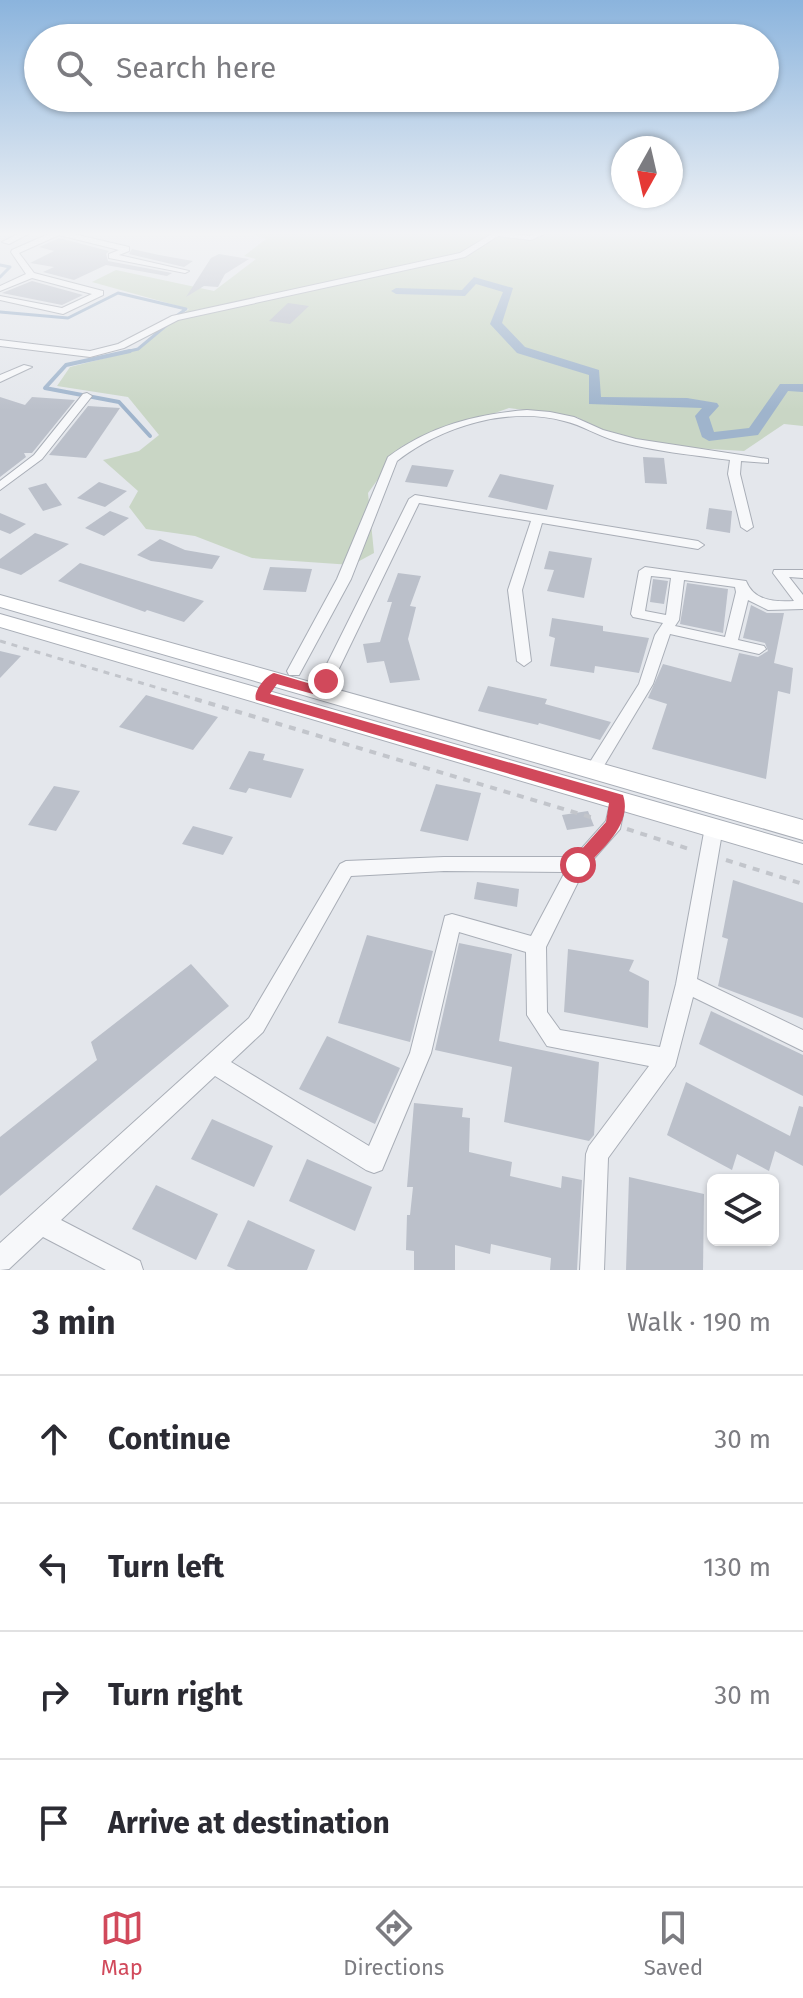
<!DOCTYPE html>
<meta charset="utf-8">
<style>
body{margin:0;font-family:"Fira Sans",sans-serif;background:#f2f2f3;color:#2b2b33}
.controls{position:absolute;right:24px;bottom:24px;display:grid;overflow:hidden;border-radius:12px;box-shadow:0 2px 6px #0004}
.controls button{width:72px;height:72px;display:grid;place-items:center;padding:0;border:0;border-bottom:2px solid #e1e1e2;background:#fff;color:#2b2b33;font:40px sans-serif}
.compass{position:absolute;left:611px;top:136px;width:72px;height:72px;border-radius:50%;background:#fff;box-shadow:0 2px 6px #0004;rotate:188deg}
.stop{position:absolute;width:24px;height:24px;margin:-18px;border:6px solid #d1495b;border-radius:50%;background:#fff}
.stop.end{background:#d1495b;border-color:#fff;box-shadow:0 2px 8px #0008}
.list{margin:0;padding:0;list-style:none}
h2{display:flex;justify-content:space-between;align-items:center;height:104px;margin:0;padding:0 32px;font-size:34px}
h2 small{font-size:26px;font-weight:400;color:#7c7c81}
.list li{display:grid;grid-template-columns:52px 1fr auto;gap:24px;align-items:center;box-sizing:border-box;height:128px;padding:0 32px;border-top:2px solid #e1e1e2}
.list b{display:block;font-size:30px;white-space:nowrap}
.list em{font-size:26px;font-style:normal;color:#7c7c81}
.icon{flex:none;width:44px;height:44px;fill:none;stroke:currentColor;stroke-width:2;stroke-linecap:round;stroke-linejoin:round}
.map{position:relative;flex:none;width:803px;height:1270px;overflow:hidden}
.search{position:absolute;background:#fff;box-shadow:0 2px 6px #0004;left:24px;right:24px;top:24px;height:88px;display:flex;align-items:center;gap:20px;box-sizing:border-box;padding:0 28px;border-radius:44px;color:#7c7c81;font-size:30px}
.sheet{height:616px;background:#fff}
nav{display:flex;justify-content:space-around;align-items:center;box-sizing:border-box;height:112px;border-top:2px solid #e1e1e2;background:#fff;font-size:22px;color:#7c7c81}
nav a{display:grid;justify-items:center;gap:4px}
nav .on{color:#d1495b}
.map>svg:first-child{display:block}
.green{fill:#c9d6c5}
.lines{fill:none;stroke-linecap:round;stroke-linejoin:round}
.stream-far1{stroke:#9fb4cc;stroke-width:3}
.stream{stroke:#9fb4cc;stroke-width:4}
.canal{fill:#9fb4cc;fill-rule:evenodd}
.building{fill:#bbc0ca}
.minor-casing{stroke:#a9aeb7;stroke-width:2}
.secondary-casing{stroke:#a9aeb7;stroke-width:2}
.path-far1{stroke:#c2c5cb;stroke-width:3;stroke-dasharray:6 6;stroke-linecap:butt}
.path{stroke:#c2c5cb;stroke-width:4;stroke-dasharray:7 7;stroke-linecap:butt}
.minor{fill:#f7f8fa;fill-rule:evenodd}
.secondary{fill:#fff;fill-rule:evenodd}
.route{fill:#d1495b}
</style>
<div class="map">
<svg width="803" height="1270" viewBox="0 0 803 1270">
<rect width="100%" height="100%" fill="#e4e7ec"/>
<!-- green -->
<path class="green" d="M247,232H803V426L784,424L744,451L625,444L577,417L509,408L402,446L368,493L374,553L352,565L252,558L195,536L146,529L129,507L138,491L103,460L139,451L159,435L128,397L57,386L70,367L138,350L189,309L92,282L116,270L214,291L256,259L244,256L266,239Z"/>
<g class="lines">
<!-- stream-far1 -->
<g class="stream-far1">
<path d="M0,265L10,267L0,277"/>
<path d="M0,312L68,318L118,293L186,309L175,317"/>
<path d="M121,353L138,349L168,324"/>
</g>
<!-- stream -->
<path class="stream" d="M130,351L66,365L45,388L119,402L150,436"/>
<!-- canal -->
<path class="canal" d="M474,277L513,288L502,323L525,347L599,370L601,397L687,398L717,403L719,406L709,417L714,432L749,428L780,384H803V392L788,391L758,435L709,441L702,437L695,416L702,408L589,404V375L517,353L490,324L503,292L476,284L465,296L396,294L391,291L396,288L462,290Z"/>
</g>
<!-- building -->
<g class="building">
<path d="M59,238L109,251L106,254L108,261L172,273L167,276L106,265L74,280L43,272L54,267L30,263L54,251L39,247Z"/>
<path d="M132,249L159,255L193,261L184,267L129,254Z"/>
<path d="M219,254L249,259L225,274L218,287L204,286L186,297L211,258Z"/>
<path d="M32,281L83,295L62,305L2,293Z"/>
<path d="M288,303L309,306L290,324L269,321Z"/>
<path d="M0,397L25,405L32,397L75,400L32,453H24L26,457L0,477Z"/>
<path d="M88,406L120,408L86,458L49,455Z"/>
<path d="M643,457L664,458L667,484L645,483Z"/>
<path d="M412,465L454,470L447,487L405,482Z"/>
<path d="M500,474L554,485L547,510L488,497Z"/>
<path d="M99,482L127,491L105,507L77,498Z"/>
<path d="M46,483L62,505L43,511L28,488Z"/>
<path d="M709,508L732,511L730,533L706,529Z"/>
<path d="M110,511L129,518L104,536L85,528Z"/>
<path d="M0,513L26,524L10,534L0,530Z"/>
<path d="M35,533L69,544L21,575L0,568V559Z"/>
<path d="M160,539L185,550L220,556L212,569L151,561L137,555Z"/>
<path d="M549,551L592,558L584,598L547,591L554,570L544,569Z"/>
<path d="M80,563L204,601L184,622L147,610L145,612L58,581Z"/>
<path d="M270,567L312,569L306,592L263,590Z"/>
<path d="M398,573L421,576L410,606L416,607L408,639L420,680L390,683L384,661L367,663L363,644L380,642L392,602H387Z"/>
<path d="M653,579L668,581L664,604L650,602Z"/>
<path d="M687,583L728,589L723,633L680,624Z"/>
<path d="M751,605L767,613H784L774,663L793,668L790,694L778,691L766,779L652,749L667,704L648,698L663,664L731,682L739,653L758,657L768,651L765,643L743,638Z"/>
<path d="M552,618L603,626V631L649,638L639,673L595,666L594,673L550,666L555,638L549,636Z"/>
<path d="M0,651L21,656L0,678Z"/>
<path d="M488,686L547,699L545,704L611,722L600,740L539,723L538,725L478,711Z"/>
<path d="M146,695L218,717L193,750L119,727Z"/>
<path d="M249,751L265,754L263,760L304,769L291,798L249,788L246,793L229,789Z"/>
<path d="M436,784L481,793L468,841L420,831Z"/>
<path d="M54,786L80,791L56,831L28,825Z"/>
<path d="M588,811L594,826L567,830L562,815Z"/>
<path d="M193,826L233,837L223,855L182,844Z"/>
<path d="M733,880L803,903V1018L718,986L728,939L722,937Z"/>
<path d="M477,882L519,889L517,907L474,899Z"/>
<path d="M367,935L433,951L410,1042L338,1023Z"/>
<path d="M459,943L512,954L499,1041L599,1062L594,1135L589,1141L504,1122L512,1067L435,1050Z"/>
<path d="M568,949L634,960L629,971L649,981L648,1028L564,1012Z"/>
<path d="M191,964L229,1006L0,1196V1137L97,1060L91,1042Z"/>
<path d="M711,1011L803,1055V1096L699,1044Z"/>
<path d="M327,1036L400,1068L375,1124L299,1089Z"/>
<path d="M686,1082L790,1136L799,1106L803,1107V1166L775,1151L769,1171L737,1154L732,1170L667,1135Z"/>
<path d="M414,1103L463,1108L462,1117L470,1118L469,1152L512,1162L510,1176L561,1188L562,1176L582,1180L577,1270H550L551,1258L491,1244L490,1254L455,1245V1270H414V1251L406,1250L407,1215H410L413,1187H407Z"/>
<path d="M212,1119L273,1146L254,1187L191,1159Z"/>
<path d="M307,1159L372,1187L355,1231L289,1201Z"/>
<path d="M629,1177L704,1194L703,1270H626Z"/>
<path d="M156,1185L218,1214L196,1260L132,1229Z"/>
<path d="M248,1220L315,1250L307,1270H236L227,1266Z"/>
</g>
<g class="lines">
<!-- minor casing -->
<g class="minor-casing">
<g id="minor">
<path d="M22,232H32L9,244L2,242Z"/>
<path d="M53,232H65L129,247V251L119,255L189,271L185,273L109,258V254L119,250L59,235L19,253L34,273L103,291V295L63,314L0,300V296L62,308L92,294L32,278L0,291V286L26,274L11,252L12,250Z"/>
<path d="M495,232L530,236L539,232H549L531,240L498,236L465,257L178,320L124,348L90,357L0,346V340L90,351L118,344L172,316L460,253Z"/>
<path d="M24,365L32,367L0,382V375Z"/>
<path d="M87,393L92,396L42,459L0,490V481L34,455L83,394Z"/>
<path d="M527,410L550,412L574,417L603,430L636,439L768,459V463L741,461L740,474L753,527L747,531L741,527L728,474L730,460C692,455 653,451 616,441C598,436 582,425 564,421C508,406 442,426 397,461L351,579L299,675H289L287,671L337,579L388,457C429,426 476,414 527,410Z"/>
<path d="M415,495L698,541L704,545L698,549L542,523L522,590L531,661L524,666L517,661L508,590L531,521L419,503L333,681L318,693H308L306,689L320,678L409,499Z"/>
<path d="M645,567L746,581C754,601 774,602 794,601L773,573L774,570H803V578L789,577L803,595V609L768,610L748,600L738,640L764,646L766,649L759,654L670,634L653,684L599,774L593,776L587,774L585,770L639,684L655,635L663,623L633,617L631,614L639,571ZM651,576L671,578L666,615L645,611ZM684,580L735,587L736,592L725,637L675,626L679,620Z"/>
<path d="M618,793L624,795L626,800L620,829L584,870L546,947L547,1012L560,1030L660,1047L676,984L705,827L708,822L714,820L720,822L723,827L697,979L803,1030V1051L693,997L675,1066L608,1158L604,1270H580L586,1154L589,1146L649,1066L547,1046L527,1015L526,952L459,932L431,1053L382,1170L374,1173L366,1170L215,1076L61,1220L140,1261L143,1270H106L43,1237L9,1269L0,1270V1243L249,1018L340,864L346,861L444,857H574L606,821L612,795ZM444,871L565,872L531,936L452,914L445,916L410,1053L369,1146L231,1062L263,1032L351,876Z"/>
</g>
</g>
<!-- secondary casing -->
<g class="secondary-casing">
<g id="secondary">
<path d="M0,595L803,820V840L0,607Z"/>
<path d="M0,614L803,844V864L0,627Z"/>
</g>
</g>
<!-- path-far1 -->
<path class="path-far1" d="M0,641L202,701"/>
<!-- path -->
<g class="path">
<path d="M195,699L597,819"/>
<path d="M627,829L692,850"/>
<path d="M726,860L803,884"/>
</g>
<!-- minor -->
<use href="#minor" class="minor"/>
<!-- secondary -->
<use href="#secondary" class="secondary"/>
</g>
<!-- sky -->
<linearGradient id="sky" x2="0" y2="1"><stop stop-color="#8bb4dd"/><stop offset="0.57" stop-color="#f3f4f6"/><stop offset="1" stop-color="#f3f4f6" stop-opacity="0"/></linearGradient>
<rect width="803" height="410" fill="url(#sky)"/>
<!-- route -->
<path class="route" d="M274,673L311,684L326,676L333,681L313,694L277,684L270,694L623,795C633,825 601,849 583,870H572L569,865L572,860L606,822L609,803L256,700C253,692 265,676 274,673Z"/>
</svg>
<div class="controls">
<button><svg class="icon" aria-label="layers" viewBox="0 0 24 24"><path d="M12 4l9 5-9 5-9-5zM3 14l9 5 9-5"/></svg></button>
</div>
<svg class="compass" viewBox="-18 -18 36 36"><path d="M0-13l5 13h-10z" fill="#e53935"/><path d="M0 13l5-13h-10z" fill="#7c7c81"/></svg>
<div class="stop" style="left:578px;top:865px"></div>
<div class="stop end" style="left:326px;top:681px"></div>
<div class="search"><svg class="icon" aria-label="search" viewBox="0 0 24 24"><circle cx="10" cy="10" r="6"/><path d="M15 15l6 6"/></svg>Search here</div>
</div>
<section class="sheet">
<h2>3 min<small>Walk · 190 m</small></h2>
<ul class="list">
<li><svg class="icon" aria-label="ahead" viewBox="0 0 24 24"><path d="M12 20V5M6 11l6-6 6 6"/></svg><div><b>Continue</b></div><em>30 m</em></li>
<li><svg class="icon" aria-label="left" viewBox="0 0 24 24"><path d="M17 20v-9H6M10 6l-5 5 5 5"/></svg><div><b>Turn left</b></div><em>130 m</em></li>
<li><svg class="icon" aria-label="right" viewBox="0 0 24 24"><path d="M7 20v-9h11M14 6l5 5-5 5"/></svg><div><b>Turn right</b></div><em>30 m</em></li>
<li><svg class="icon" aria-label="arrive" viewBox="0 0 24 24"><path d="M6 21V4h12l-3 4 3 4H6"/></svg><div><b>Arrive at destination</b></div></li>
</ul>
</section>
<nav>
<a class="on"><svg class="icon" aria-label="map" viewBox="0 0 24 24"><path d="M3 6l6-2 6 2 6-2v14l-6 2-6-2-6 2zM9 4v14M15 6v14"/></svg>Map</a>
<a><svg class="icon" aria-label="directions" viewBox="0 0 24 24"><path d="M12 3l9 9-9 9-9-9zM9 14v-3h6M13 9l2 2-2 2"/></svg>Directions</a>
<a><svg class="icon" aria-label="saved" viewBox="0 0 24 24"><path d="M7 4h10v16l-5-4-5 4z"/></svg>Saved</a>
</nav>
